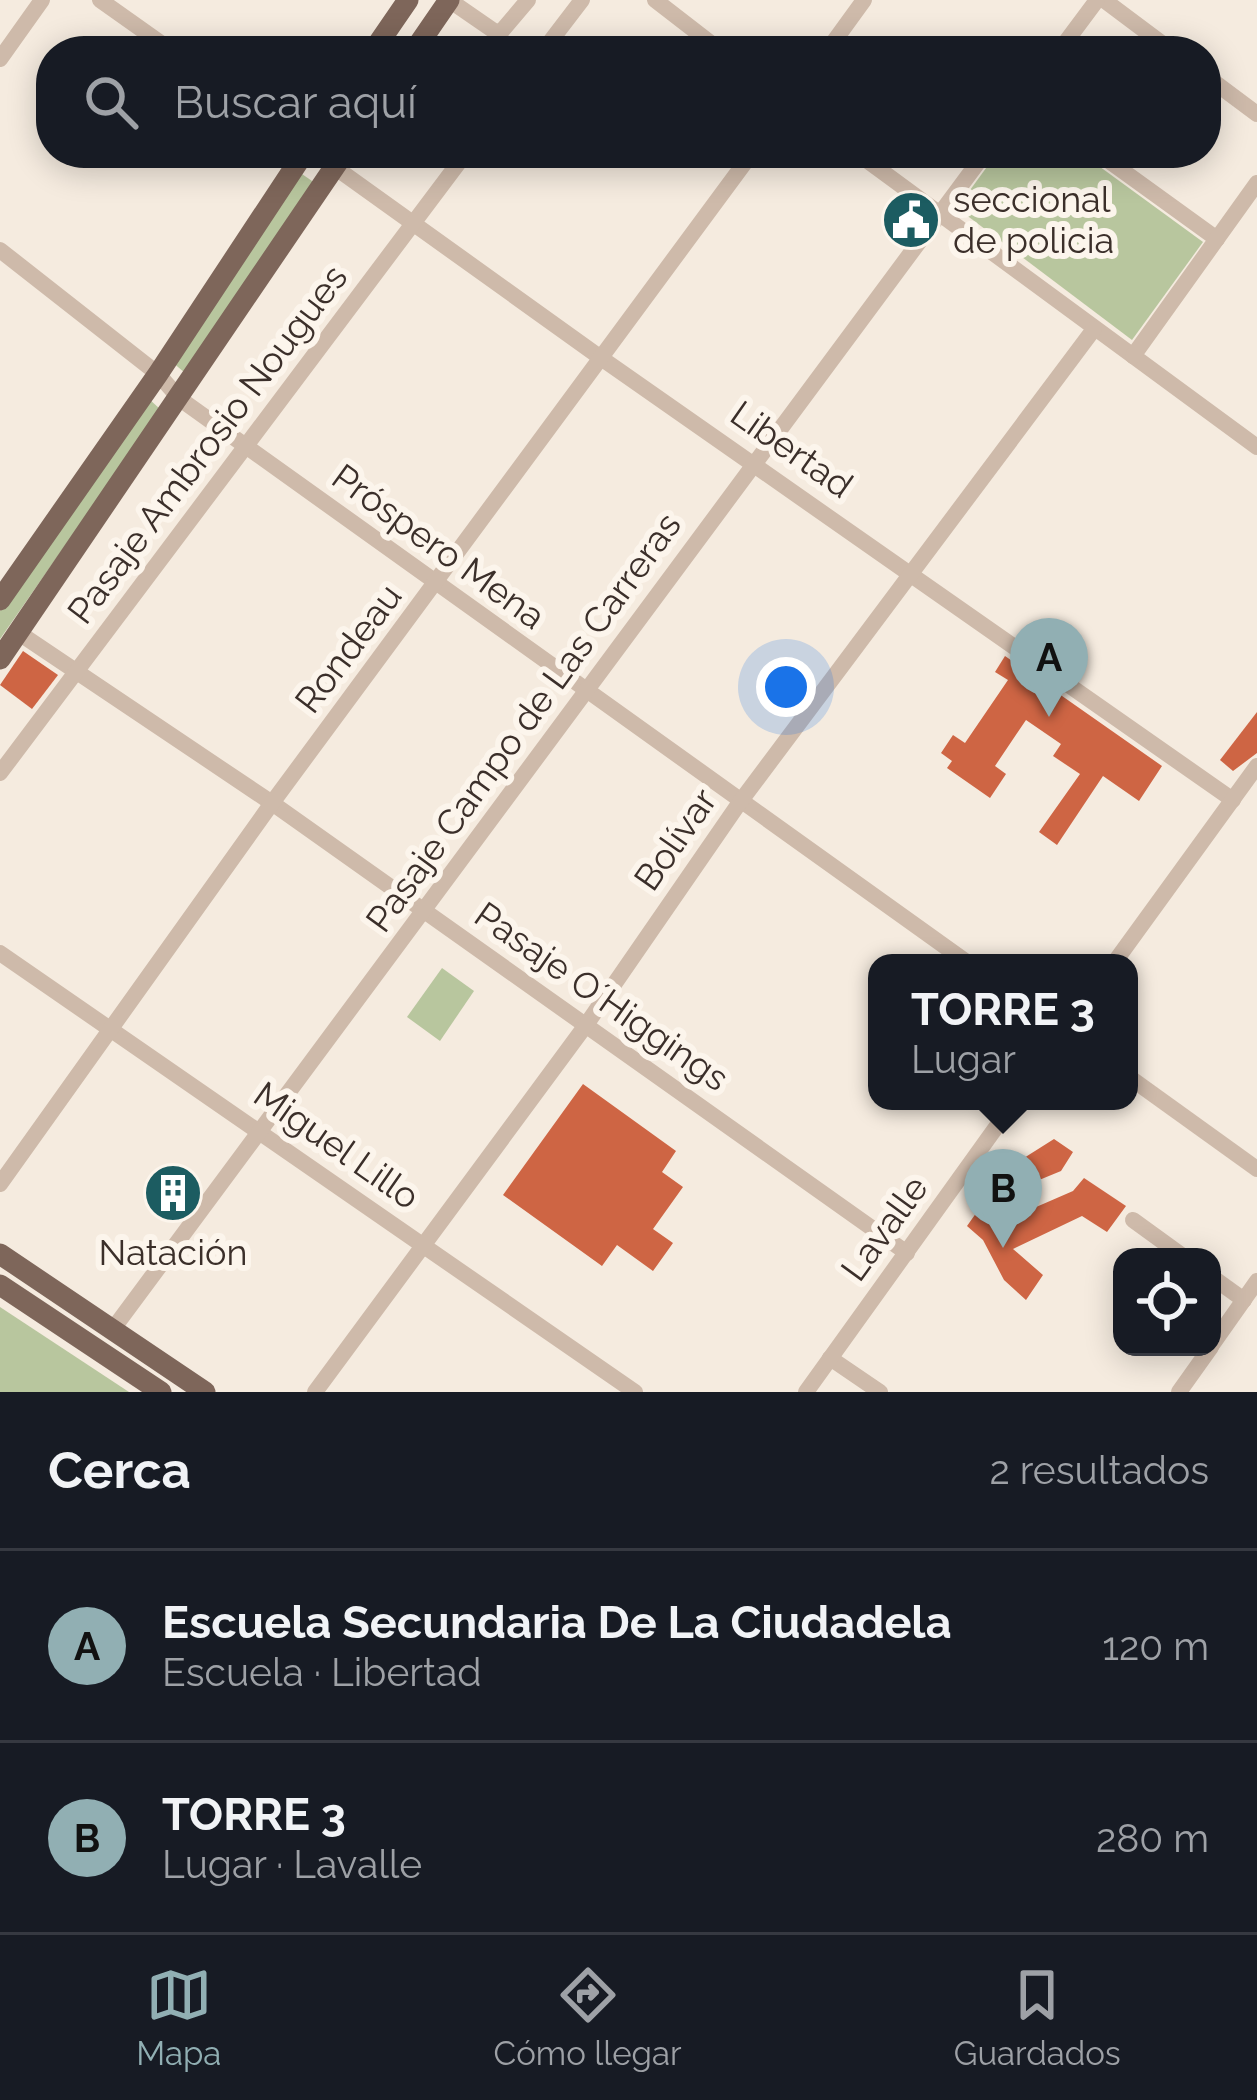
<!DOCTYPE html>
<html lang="es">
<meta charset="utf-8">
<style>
body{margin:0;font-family:Raleway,sans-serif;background:#20242c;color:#f1f3f6}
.controls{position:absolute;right:36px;bottom:36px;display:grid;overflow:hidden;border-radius:24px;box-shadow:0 6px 30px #0003}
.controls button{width:108px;height:108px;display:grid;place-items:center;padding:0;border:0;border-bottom:3px solid #363941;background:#171b24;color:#f1f3f6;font:60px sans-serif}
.you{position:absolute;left:786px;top:687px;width:42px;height:42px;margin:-30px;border:9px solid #fff;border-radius:50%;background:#1a73e8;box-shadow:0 0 0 18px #1a73e833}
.badge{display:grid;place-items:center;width:78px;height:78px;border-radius:50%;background:#91afb3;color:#111;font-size:39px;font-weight:700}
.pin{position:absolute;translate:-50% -99px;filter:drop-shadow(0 3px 6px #0008)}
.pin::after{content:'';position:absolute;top:63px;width:42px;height:36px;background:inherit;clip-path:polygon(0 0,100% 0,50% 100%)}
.popup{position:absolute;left:868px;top:954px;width:270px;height:156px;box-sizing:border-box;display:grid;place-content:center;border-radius:24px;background:#171b24;filter:drop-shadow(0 3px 9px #0005);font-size:39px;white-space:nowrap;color:#9ea1a6}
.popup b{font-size:45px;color:#f1f3f6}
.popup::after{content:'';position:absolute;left:50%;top:100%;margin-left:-24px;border:24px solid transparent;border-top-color:#171b24}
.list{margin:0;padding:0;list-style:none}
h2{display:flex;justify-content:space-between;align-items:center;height:156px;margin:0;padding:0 48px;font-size:51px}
h2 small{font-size:39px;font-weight:400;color:#9ea1a6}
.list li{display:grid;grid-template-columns:78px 1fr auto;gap:36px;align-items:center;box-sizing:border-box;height:192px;padding:0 48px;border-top:3px solid #363941}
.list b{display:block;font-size:45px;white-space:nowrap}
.list p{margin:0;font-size:39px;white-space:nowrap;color:#9ea1a6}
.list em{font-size:39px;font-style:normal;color:#9ea1a6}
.icon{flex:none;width:66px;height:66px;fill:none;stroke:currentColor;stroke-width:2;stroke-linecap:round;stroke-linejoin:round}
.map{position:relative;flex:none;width:1257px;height:1392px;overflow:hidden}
.search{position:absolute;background:#171b24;box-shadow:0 6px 30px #0003;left:36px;right:36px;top:36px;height:132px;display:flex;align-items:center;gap:30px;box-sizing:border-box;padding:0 42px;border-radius:48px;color:#9ea1a6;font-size:45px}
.sheet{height:540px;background:#171b24}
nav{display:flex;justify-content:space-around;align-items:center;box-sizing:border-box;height:168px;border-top:3px solid #363941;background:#171b24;font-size:33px;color:#9ea1a6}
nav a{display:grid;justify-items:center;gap:6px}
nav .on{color:#91afb3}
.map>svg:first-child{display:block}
.green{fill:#b8c69e}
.building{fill:#ce6544}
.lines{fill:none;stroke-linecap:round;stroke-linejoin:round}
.minor{stroke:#cebaaa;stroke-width:16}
.major{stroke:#7e665a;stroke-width:21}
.labels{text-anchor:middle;stroke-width:12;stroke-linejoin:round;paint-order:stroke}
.poi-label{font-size:36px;fill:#3b2f2a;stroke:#fcf5ec;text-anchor:start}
.street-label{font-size:36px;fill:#3b2f2a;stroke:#fcf5ec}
</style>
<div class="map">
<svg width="1257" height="1392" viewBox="0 0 1257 1392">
<rect width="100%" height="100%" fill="#f5ebdf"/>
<!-- green -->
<g class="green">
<path d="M997,153H1081L1203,242L1132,340L957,208Z"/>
<path d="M299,172L315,183L185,373L171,361Z"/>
<path d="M149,399L160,409L0,639V611Z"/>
<path d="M442,968L474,991L440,1041L407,1017Z"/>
<path d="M0,1307L129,1392H0Z"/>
</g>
<!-- building -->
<g class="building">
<path d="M23,651L58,675L32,709L0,685Z"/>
<path d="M1005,656L1162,766L1139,801L1103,776L1057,845L1039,832L1080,774L1053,756L1061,744L1026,720L995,766L1006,774L990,798L947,768L952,761L941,753L953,735L965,743L1008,680L995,672Z"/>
<path d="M1257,712V753L1233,771L1220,760Z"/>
<path d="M583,1084L676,1151L662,1172L683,1187L653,1229L673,1243L653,1271L617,1245L602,1266L503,1195Z"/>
<path d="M1054,1139L1073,1152L1061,1171L1027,1185L992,1226L1073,1191L1084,1178L1126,1206L1107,1232L1082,1216L1013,1249L1043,1275L1026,1300L1004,1280L983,1240L967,1226L1008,1168Z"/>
<path d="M168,1164L201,1188L177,1222L144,1198Z"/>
</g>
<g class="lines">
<!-- minor -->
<g class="minor">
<path d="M100,0L172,51"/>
<path d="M449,0L494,31L501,32L528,0"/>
<path d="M655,0L721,51"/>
<path d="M1104,0L1172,51"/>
<path d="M543,51L582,0"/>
<path d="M827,51L864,0"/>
<path d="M1059,51L1097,0"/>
<path d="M0,59L42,0"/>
<path d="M1206,76L1257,114"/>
<path d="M315,153L601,358L1233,800"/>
<path d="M857,153L1257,447"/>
<path d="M1098,153L1217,239"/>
<path d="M0,250L158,374L180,399L968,963"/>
<path d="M1133,356L1257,183"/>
<path d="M19,633L272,803L907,1253"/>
<path d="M0,773L466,153"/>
<path d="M0,953L635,1392"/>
<path d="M1114,963L1257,766"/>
<path d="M1129,1077L1257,1169"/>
<path d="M0,1184L272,803L752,153"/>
<path d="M1133,1220L1184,1257"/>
<path d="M1212,1277L1244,1300"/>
<path d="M113,1329L985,153"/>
<path d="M1212,1345L1257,1281"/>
<path d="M830,1358L880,1392"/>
<path d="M315,1392L586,1025L740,802L1094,329"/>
<path d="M806,1392L1015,1101"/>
<path d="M1179,1392L1211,1347"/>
</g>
<!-- major -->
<g class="major">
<path d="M373,51L408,0"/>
<path d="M414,51L449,0"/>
<path d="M0,600L158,374L304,153"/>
<path d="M0,659L344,153"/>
<path d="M0,1254L205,1392"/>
<path d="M0,1285L161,1392"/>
</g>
</g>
<!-- icons -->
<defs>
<g id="civic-disc" transform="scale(3)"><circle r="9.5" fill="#1c5c61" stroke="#fcf5ec"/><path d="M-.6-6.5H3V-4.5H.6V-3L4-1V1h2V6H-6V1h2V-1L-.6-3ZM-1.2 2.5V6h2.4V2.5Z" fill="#fff"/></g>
<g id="building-disc" transform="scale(3)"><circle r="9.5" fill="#1c5c61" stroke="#fcf5ec"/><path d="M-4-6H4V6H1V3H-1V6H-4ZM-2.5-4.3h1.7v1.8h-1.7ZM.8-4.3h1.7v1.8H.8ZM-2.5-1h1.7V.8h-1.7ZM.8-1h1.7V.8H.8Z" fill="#fff"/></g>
</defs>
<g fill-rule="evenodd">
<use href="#civic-disc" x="911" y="220"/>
<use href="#building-disc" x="173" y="1193"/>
</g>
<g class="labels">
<!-- poi labels -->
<g class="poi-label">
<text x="953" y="212">seccional<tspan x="953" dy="41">de policia</tspan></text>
<text x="173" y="1265" text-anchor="middle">Natación</text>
</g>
<!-- street labels -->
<g class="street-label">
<text transform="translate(207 444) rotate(-53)" y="13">Pasaje Ambrosio Nougues</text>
<text transform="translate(792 449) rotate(35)" y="13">Libertad</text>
<text transform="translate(439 546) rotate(36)" y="13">Próspero Mena</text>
<text transform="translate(348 648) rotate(-53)" y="13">Rondeau</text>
<text transform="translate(523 722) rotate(-54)" y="13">Pasaje Campo de Las Carreras</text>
<text transform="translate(675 839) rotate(-55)" y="13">Bolívar</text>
<text transform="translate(602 996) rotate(35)" y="13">Pasaje O´Higgings</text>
<text transform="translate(337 1145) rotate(35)" y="13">Miguel Lillo</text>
<text transform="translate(884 1228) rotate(-54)" y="13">Lavalle</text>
</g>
</g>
</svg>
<div class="controls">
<button><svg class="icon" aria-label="locate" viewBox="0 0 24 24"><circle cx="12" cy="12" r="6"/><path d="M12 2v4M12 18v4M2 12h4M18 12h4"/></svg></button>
</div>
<div class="you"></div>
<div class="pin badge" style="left:1049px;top:717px">A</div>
<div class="pin badge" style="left:1003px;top:1248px">B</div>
<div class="popup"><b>TORRE 3</b>Lugar</div>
<div class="search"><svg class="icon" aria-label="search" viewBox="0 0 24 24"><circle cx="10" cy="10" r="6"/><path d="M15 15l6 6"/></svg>Buscar aquí</div>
</div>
<section class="sheet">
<h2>Cerca<small>2 resultados</small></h2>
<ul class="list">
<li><span class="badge">A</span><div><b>Escuela Secundaria De La Ciudadela</b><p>Escuela · Libertad</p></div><em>120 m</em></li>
<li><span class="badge">B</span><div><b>TORRE 3</b><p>Lugar · Lavalle</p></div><em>280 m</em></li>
</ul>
</section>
<nav>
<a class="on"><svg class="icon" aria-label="map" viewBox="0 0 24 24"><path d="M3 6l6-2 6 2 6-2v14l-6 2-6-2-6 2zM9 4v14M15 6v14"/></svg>Mapa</a>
<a><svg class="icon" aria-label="directions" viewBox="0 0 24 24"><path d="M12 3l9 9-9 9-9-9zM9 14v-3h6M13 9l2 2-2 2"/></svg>Cómo llegar</a>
<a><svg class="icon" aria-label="saved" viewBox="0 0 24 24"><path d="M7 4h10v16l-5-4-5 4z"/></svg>Guardados</a>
</nav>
